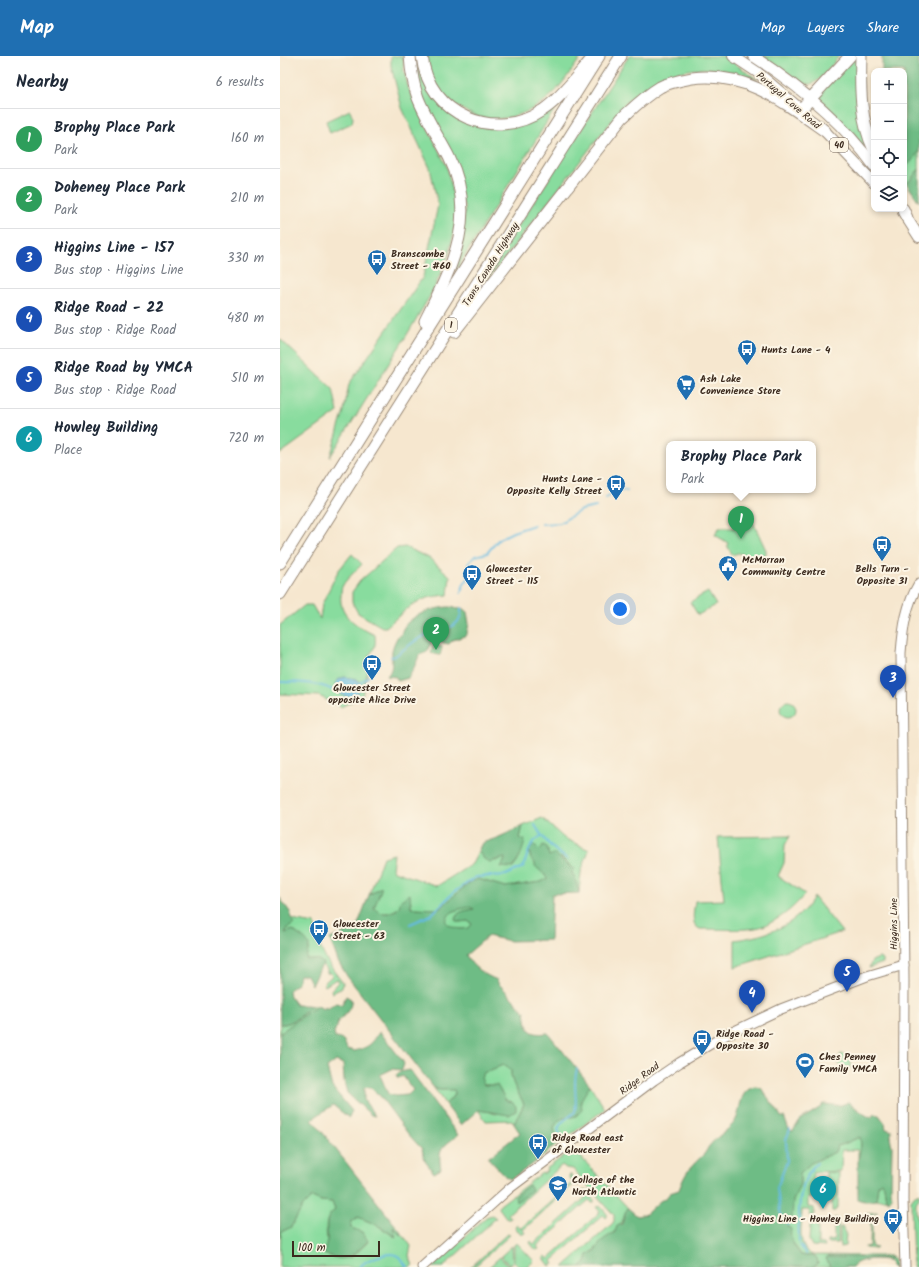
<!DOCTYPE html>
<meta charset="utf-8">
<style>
body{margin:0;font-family:Kalam,sans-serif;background:#f2f2f3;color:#1f2937}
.controls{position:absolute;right:12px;top:12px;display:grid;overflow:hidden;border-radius:8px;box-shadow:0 2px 6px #0003}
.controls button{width:36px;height:36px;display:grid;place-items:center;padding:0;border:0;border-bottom:1px solid #e0e1e3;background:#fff;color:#1f2937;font:20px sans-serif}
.scale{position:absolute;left:12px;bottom:10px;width:88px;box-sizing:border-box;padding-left:4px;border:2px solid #3b2a1e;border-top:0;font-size:11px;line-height:14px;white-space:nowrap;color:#3b2a1e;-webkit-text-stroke:3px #fcf5e5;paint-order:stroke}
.you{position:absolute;left:340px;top:553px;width:14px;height:14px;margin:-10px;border:3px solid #fff;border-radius:50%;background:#1a73e8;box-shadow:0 0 0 6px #1a73e833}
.badge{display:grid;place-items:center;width:26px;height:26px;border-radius:50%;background:#1f6fb2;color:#fff;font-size:13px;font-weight:700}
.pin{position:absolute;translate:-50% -33px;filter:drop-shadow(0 1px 2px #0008)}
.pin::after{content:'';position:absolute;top:21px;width:14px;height:12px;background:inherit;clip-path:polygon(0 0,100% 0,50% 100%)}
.popup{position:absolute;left:386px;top:385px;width:150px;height:52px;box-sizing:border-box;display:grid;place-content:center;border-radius:8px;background:#fff;filter:drop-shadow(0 1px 3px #0005);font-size:13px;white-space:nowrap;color:#747a83}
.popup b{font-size:15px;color:#1f2937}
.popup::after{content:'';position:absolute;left:50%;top:100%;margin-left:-8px;border:8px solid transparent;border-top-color:#fff}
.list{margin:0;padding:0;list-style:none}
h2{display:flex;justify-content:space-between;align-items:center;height:52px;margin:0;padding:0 16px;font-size:17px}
h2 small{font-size:13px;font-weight:400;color:#747a83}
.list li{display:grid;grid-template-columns:26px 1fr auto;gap:12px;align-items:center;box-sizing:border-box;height:60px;padding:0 16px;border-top:1px solid #e0e1e3}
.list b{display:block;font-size:15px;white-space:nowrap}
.list p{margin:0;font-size:13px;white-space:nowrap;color:#747a83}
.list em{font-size:13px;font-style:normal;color:#747a83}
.icon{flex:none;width:22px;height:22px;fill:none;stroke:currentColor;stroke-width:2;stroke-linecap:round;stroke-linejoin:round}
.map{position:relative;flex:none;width:639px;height:1211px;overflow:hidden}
header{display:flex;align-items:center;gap:24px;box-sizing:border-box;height:56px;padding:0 20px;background:#1f6fb2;color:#fff}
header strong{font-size:19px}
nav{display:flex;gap:22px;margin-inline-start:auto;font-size:14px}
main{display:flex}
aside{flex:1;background:#fff}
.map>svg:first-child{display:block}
.green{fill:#88dc9e;stroke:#62835e}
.forest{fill:#6ebc85;stroke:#547352;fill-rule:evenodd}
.water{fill:#63bae0;stroke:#4f727f}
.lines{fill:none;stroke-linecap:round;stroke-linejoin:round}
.stream{stroke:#63bae0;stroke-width:2}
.secondary-casing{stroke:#988876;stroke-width:11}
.primary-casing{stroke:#988876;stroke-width:12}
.highway-casing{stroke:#988876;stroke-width:13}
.secondary{stroke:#fff;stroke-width:9}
.primary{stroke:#fff;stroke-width:10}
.highway{stroke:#fff;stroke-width:11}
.labels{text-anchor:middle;stroke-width:4;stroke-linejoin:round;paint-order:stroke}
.shield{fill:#fcf5e5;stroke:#75675a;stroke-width:1}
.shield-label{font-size:9px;font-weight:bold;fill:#3b2a1e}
.street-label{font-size:10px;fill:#3b2a1e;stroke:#fcf5e5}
.poi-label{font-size:10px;font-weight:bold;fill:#3b2a1e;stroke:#fcf5e5;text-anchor:start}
</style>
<header>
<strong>Map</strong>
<nav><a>Map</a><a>Layers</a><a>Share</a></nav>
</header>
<main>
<aside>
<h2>Nearby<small>6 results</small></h2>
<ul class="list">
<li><span class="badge" style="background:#2e9e5b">1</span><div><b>Brophy Place Park</b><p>Park</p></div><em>160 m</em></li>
<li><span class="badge" style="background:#2e9e5b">2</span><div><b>Doheney Place Park</b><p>Park</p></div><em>210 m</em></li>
<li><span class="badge" style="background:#1a4fb4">3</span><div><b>Higgins Line - 157</b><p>Bus stop · Higgins Line</p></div><em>330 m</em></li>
<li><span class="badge" style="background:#1a4fb4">4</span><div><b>Ridge Road - 22</b><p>Bus stop · Ridge Road</p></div><em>480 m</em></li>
<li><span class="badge" style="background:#1a4fb4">5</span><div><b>Ridge Road by YMCA</b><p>Bus stop · Ridge Road</p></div><em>510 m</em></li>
<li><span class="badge" style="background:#0f9aa8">6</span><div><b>Howley Building</b><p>Place</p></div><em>720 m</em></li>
</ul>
</aside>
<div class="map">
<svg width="639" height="1211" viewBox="0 0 639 1211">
<rect width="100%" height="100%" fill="#fcf5e5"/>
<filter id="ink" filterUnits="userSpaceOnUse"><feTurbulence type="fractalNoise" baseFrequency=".025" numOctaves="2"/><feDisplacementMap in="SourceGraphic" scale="8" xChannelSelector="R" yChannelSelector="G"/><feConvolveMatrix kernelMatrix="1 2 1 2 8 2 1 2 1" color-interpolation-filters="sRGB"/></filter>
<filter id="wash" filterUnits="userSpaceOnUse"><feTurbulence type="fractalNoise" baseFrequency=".012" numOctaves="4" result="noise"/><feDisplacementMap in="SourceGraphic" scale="16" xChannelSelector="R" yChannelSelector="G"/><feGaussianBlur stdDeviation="0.9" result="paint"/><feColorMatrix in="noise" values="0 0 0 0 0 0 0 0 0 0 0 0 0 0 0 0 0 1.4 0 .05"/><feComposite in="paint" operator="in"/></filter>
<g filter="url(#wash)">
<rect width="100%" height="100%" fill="#f6e7cf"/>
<!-- green -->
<g class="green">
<path d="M111,0H123L124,15L129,34L167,111L175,149V173L169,197L154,233L125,282L50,401L64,355L69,328L143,221L158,149L150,112L122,52L111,10Z"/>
<path d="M131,0H137L138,12L150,37L165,53L230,70L281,43L175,216L181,194L185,152L139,34Z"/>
<path d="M146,0H302C290,16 279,35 263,46C247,58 225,65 205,62C196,61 187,56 180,52C172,48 164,41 159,34C152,23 149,12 146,0Z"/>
<path d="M349,0H444L478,24C425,4 386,10 344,49L209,222L197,233Z"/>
<path d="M483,0H559C553,8 540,26 531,28C519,31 493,6 483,0Z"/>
<path d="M573,0H579L589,92L594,102L538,45L537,41Z"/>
<path d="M70,54L73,62L72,67L50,77L46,65Z"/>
<path d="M639,95V113L627,128L624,123V112L632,105Z"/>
<path d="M0,283L53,333L58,356L0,398Z"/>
<path d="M460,457L471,462L486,494V498L476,502L458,497L452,499L447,489L448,487L435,479L439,472H455V463Z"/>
<path d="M125,491L149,502L170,520L168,539C135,541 130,551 106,571H102L78,557L72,546V536L80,525L117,492Z"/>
<path d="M72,498L82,508C77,514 66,523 63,529C61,532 61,536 61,539C58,559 79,572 95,579C96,590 95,592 88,601L91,600L82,640L61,651L39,640L0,638V569L25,549H32L40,563L42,548L58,515Z"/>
<path d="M428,536L436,549L418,559L410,546Z"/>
<path d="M167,569L171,571C166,582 166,581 154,583C154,575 160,570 167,569Z"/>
<path d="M153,589L162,591L160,599L151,597Z"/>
<circle cx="508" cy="653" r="8"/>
<path d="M262,762L284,782L309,794L301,816L299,837L295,821L292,817L294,813L282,802L269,800L267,791L261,794L249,795L251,803L267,821V823L261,826L225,831L198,823L182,833L159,853L131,852V845C120,850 104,865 94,852L101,831L89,839L103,801L114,798L112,813L114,815L157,830L192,808L198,795L204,803L216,805L225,801L224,806L233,811L243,770Z"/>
<path d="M510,780L505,789L504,807L498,820L525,838C513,853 498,865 480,871C466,875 436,873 420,873C410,869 414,855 415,845L444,844L438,781Z"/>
<path d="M534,841L562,876L455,911V884C488,879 515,871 534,841Z"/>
<path d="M190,851L195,853C187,855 177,854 175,864L179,866L188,865L192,868L190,872C181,874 172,873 165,866C168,854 179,853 190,851Z"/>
<path d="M12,863L17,865L35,868C36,891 49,909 63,927L62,932L52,937L51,934L58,926V924L56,923L45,930L44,927L52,920L51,917H47V913L42,909L43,907L39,904L26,903C26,899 29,894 28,890C28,883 17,879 13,874L5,877L8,872L13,868Z"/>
<path d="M599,902L603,904V907L589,912L592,905Z"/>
<path d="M32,950H38L31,954L0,977V968C12,970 23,957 32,950Z"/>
<path d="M561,998L571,1000V1012C564,1012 560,1010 556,1005Z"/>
<path d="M223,1009L227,1010L231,1014C230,1026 239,1038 244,1048L234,1068L232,1064L206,1065L198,1054L206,1055L216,1058L232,1046L226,1044L223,1039L211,1029H203L201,1022L203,1017Z"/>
<path d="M310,1029L325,1053L259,1102C273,1091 277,1090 274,1071C282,1059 284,1063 296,1060C300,1055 300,1050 301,1044C303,1039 307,1033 310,1029Z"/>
<path d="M154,1032C160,1036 167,1032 174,1034L175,1036L171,1043L165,1048Z"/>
<path d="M580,1081L581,1089L578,1105V1094H562L561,1115L533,1116V1142H528V1151L534,1152V1160L530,1159L529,1154H522C522,1168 516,1193 533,1199L610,1200V1202L547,1201L546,1202L550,1211H534L538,1208L533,1199L528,1200L521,1199L512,1185L507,1171L513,1145L520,1128V1117L531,1107L555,1096L557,1090C564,1089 572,1084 580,1081Z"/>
<path d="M288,1097L298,1098L348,1152C344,1157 344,1164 340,1169C336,1176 329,1179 324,1184C318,1189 314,1195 308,1199L306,1206L300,1211H283L332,1168L334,1165V1159L293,1113L286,1112L282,1109L228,1158L231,1162L229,1163H227L219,1152L220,1149L262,1117L263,1118L267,1115L266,1113Z"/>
<path d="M546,1116L559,1117L558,1151L555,1155H552V1128H548V1125H546Z"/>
<path d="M290,1119H291L299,1128L298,1130L295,1127L243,1174L245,1177L241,1179L235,1171L237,1169L241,1172L293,1126L289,1120Z"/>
<path d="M602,1126L604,1130L606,1143L596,1144L598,1129Z"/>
<path d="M305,1134L314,1144V1146L312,1147L309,1144L257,1190L259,1193L256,1194L250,1187L251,1185L254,1188L306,1141L302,1136Z"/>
<path d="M639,1137V1141L636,1147V1155L639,1170V1211H633L631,1144L635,1139Z"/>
<path d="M32,1141L41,1145L52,1146L55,1154C44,1162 46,1172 47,1184L71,1202L88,1186L82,1176L71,1172V1165L78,1161L97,1169L115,1181L112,1170L119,1178L123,1179L131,1190L129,1200L133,1209L130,1211H0L1,1176L11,1171L23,1150Z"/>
<path d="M320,1150L327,1158V1161L326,1162L323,1159L272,1205L274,1208L270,1210L264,1202L266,1200L268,1203L320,1156L316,1151Z"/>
<path d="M597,1156V1157L592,1158V1191L597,1192L596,1193L585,1192V1191L590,1190L591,1158L586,1157Z"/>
<path d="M212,1159L216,1162L163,1211H153L206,1161Z"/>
<path d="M554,1162H557L558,1165V1187H547V1185L554,1184Z"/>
<path d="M538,1166V1188H544L545,1191L532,1190L529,1184L530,1170Z"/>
<path d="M560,1171H562L564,1175L566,1176L565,1190L560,1191Z"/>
<path d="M227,1178L230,1179L194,1211H191Z"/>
<path d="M237,1187L254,1205L247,1211H239L234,1206V1189Z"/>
<path d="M232,1190L233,1206L229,1209L221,1200Z"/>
<path d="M220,1201L228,1210L227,1211H209Z"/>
</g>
<!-- forest -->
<g class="forest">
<path d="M602,0H639V95L632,105L624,112V15H602Z"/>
<path d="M639,113V146L627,128Z"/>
<path d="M170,551L178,553L182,552L187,556L189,568L187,576V579L173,584L169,588L164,587L154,583C165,581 167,582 171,571L167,569C160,570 157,573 154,580L151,581L152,585L147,596L139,599C138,604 131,618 128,622L118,625L116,621L107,620C114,613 111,605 112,595C113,590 115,585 118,580L121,579C124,560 154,551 170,551Z"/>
<path d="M243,770L240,782L245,784C243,795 239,803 233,812L221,811L224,806L225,802L209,806L204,803L198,795L202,787L217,782Z"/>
<path d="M253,789L256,790L260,794L263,789L267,791L269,800L275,798L294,813L292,817L295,821L299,837L272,838L270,884L230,885L208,880L186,899C193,912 203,918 217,924L218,927L245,956C246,961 246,965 247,969C250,979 260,978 268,977L310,1029L301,1044L302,1054L296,1060C284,1063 282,1059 274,1071C275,1076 277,1085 274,1089C267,1099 241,1117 230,1123L225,1120L208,1102L240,1077L234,1068L244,1048C239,1037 230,1026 231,1014L227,1010L223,1009L203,1017L201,1022L204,1029H217L226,1044L232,1046L236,1050V1055L229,1059L198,1054L181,1069L165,1048L171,1043L175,1036L174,1034H160L154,1032L67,920L58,905L50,883L77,871L89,839L101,831V834L94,852C99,859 114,859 119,851C120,849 120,846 121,844L130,838L131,852L159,853L189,827L198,823L225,831L261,826L267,823V821L255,810V807L251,803L249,795ZM190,851L194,853C186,855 177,854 175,864L179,866L188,865L192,868L189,872C181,874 172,873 166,866C168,854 179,853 190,851Z"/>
<path d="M0,842L10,856L14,868L8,872L5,877L13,874C17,879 28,883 29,890C29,894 26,899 26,903L39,904L43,908C37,916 37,921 32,929L27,919H20C19,926 16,930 9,934L10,941L16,949C22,950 26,948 32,950C23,957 11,970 0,968Z"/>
<path d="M66,940L71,943C73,952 64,960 58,965L57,971L54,976L55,982C62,982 65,986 67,993L74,995C82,993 89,991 94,984C97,980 97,978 100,976L122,1004L124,1008L122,1014L112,1013L100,1019L108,1038L116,1040L128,1039L133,1034L123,1020L118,1022L116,1019L120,1016L130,1014L178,1079C163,1091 157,1092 161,1113L154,1117L145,1105L142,1093L129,1079L100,1040L90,1031L84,1032V1044L95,1060L91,1059L67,1037L64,1025L63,1008L56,1005L47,1012L52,1031L72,1055L69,1062L53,1049L32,1063L123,1179L119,1178L113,1171L116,1181L97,1169L78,1161L71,1165V1172L82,1176L88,1185C70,1202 69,1207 44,1198C45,1193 46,1189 47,1185C48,1172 43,1163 55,1154L52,1146L41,1145L32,1141L23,1150L11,1171L1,1176L0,1181V977L31,954L38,950L43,953L46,951L47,953L56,947L62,949Z"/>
<path d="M475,1031L481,1032L499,1057L501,1061H504L509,1074L513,1075L520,1064L541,1051L543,1048C553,1048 558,1052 568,1046L584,1058L591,1062L594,1058L599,1059L605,1067L606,1073L612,1075L610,1082L612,1090L611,1135L612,1141L609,1145L606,1143L604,1130L602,1126L598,1129L596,1144C590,1145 583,1146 578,1143V1105L581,1089L580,1081C572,1084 564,1089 557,1090L555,1096L531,1107L520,1117V1128L513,1145L512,1165H509L507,1170L511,1173C509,1183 515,1191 521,1199L528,1200L533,1199L537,1202L538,1208L534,1211H300L306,1206L308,1199L313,1196L324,1183L335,1176L337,1170L342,1168L346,1155L348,1152L357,1160L366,1158L380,1145L386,1142L390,1137L399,1134C406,1114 411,1111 425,1097C427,1094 428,1091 430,1089C436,1081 446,1076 453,1068C463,1057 456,1035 475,1031Z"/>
<path d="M249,1129L252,1134L243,1141L236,1146L235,1140Z"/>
<path d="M547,1201L612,1202L614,1203L615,1211H612L610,1205C601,1202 577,1202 572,1211H550L546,1202Z"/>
</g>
<!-- water -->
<path class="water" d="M64,621L77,623L82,630C76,644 59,645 55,628L58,624Z"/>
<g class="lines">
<!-- stream -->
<g class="stream">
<path d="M326,442C333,437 338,431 347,435"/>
<path d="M262,468L280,467L301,454L316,451"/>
<path d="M181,537L183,530L189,521L188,508L195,500L207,497L219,483L233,476L254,469"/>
<path d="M171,571C179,567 182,561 181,552"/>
<path d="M111,601L115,600L135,585L157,573"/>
<path d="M0,626C14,626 29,626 42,630C47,631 52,634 57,636"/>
<path d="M80,627L89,620"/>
<path d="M255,769C262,782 275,796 288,803"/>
<path d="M130,868L151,859L174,836L196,821L226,819L243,811C248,799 249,787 261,780"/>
<path d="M282,1084L278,1073L281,1067L295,1056C298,1040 292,1029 297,1013"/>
<path d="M508,1168L502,1161L500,1155L497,1132L507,1105L506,1084L510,1073"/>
<path d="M519,1186C518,1161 517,1124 537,1107"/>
<path d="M520,1189L526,1198"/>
<path d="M80,1211C84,1204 108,1195 116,1199C121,1201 124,1207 127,1211"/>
</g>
</g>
</g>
<g filter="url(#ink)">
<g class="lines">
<!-- secondary casing -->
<g class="secondary-casing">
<g id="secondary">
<path d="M142,1211L230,1132L374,1024L399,1007L444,980L501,953L587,920L624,909"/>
<path d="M625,1211L623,1144L624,924L621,597C623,572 626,549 639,527"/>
</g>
</g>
<!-- primary casing -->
<g class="primary-casing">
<g id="primary">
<path d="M453,0L477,16L524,56"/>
<path d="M473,0C519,30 562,65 594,110"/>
<path d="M539,69L594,127"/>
<path d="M623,156L639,181"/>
</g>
</g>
<!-- highway casing -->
<g class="highway-casing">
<g id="highway">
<path d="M130,0C131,14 133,28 138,42C146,62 159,82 169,101C199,161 171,212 145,265"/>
<path d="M142,0C148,59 215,87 263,54C280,43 297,20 310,5"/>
<path d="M581,0C580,33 580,64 594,94"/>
<path d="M521,53L570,0"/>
<path d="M623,153L627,162"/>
<path d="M174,276L342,62C354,51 365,40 380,31C389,26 401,24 412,22C465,15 504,46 545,75"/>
<path d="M0,507L319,0"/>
<path d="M0,538L341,0"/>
</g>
</g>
<!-- secondary -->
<use href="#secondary" class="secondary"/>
<!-- primary -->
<use href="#primary" class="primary"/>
<!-- highway -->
<use href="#highway" class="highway"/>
</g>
</g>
<!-- icons -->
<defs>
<g id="bus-pin" transform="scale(1)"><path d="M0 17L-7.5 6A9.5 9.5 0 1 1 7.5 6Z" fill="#1f6fb2" stroke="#fcf5e5"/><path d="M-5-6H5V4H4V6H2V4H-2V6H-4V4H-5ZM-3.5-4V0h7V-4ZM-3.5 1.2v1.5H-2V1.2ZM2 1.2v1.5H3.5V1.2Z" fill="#fff"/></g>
<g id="supermarket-pin" transform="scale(1)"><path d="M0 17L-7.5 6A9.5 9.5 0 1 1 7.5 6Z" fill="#1f6fb2" stroke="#fcf5e5"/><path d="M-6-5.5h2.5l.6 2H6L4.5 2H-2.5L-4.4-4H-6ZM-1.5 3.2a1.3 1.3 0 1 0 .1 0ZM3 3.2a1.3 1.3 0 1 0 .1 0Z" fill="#fff"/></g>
<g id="civic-pin" transform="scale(1)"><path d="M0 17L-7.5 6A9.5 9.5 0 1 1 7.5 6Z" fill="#1f6fb2" stroke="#fcf5e5"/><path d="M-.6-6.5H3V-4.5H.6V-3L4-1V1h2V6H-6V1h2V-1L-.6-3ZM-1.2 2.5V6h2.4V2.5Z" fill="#fff"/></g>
<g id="stadium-pin" transform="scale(1)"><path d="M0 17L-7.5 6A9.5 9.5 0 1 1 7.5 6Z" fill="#1f6fb2" stroke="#fcf5e5"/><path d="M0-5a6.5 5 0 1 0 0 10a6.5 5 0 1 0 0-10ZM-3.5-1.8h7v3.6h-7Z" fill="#fff"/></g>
<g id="university-pin" transform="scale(1)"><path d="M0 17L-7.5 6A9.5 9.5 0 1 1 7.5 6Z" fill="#1f6fb2" stroke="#fcf5e5"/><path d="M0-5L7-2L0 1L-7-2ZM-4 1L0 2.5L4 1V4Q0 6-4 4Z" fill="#fff"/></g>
</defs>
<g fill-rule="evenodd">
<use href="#bus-pin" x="97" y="203"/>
<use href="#bus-pin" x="467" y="293"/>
<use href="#supermarket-pin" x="406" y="328"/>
<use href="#bus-pin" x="336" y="428"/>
<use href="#bus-pin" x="602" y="489"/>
<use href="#civic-pin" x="448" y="509"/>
<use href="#bus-pin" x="192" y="518"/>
<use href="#bus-pin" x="92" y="608"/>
<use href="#bus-pin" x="39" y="873"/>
<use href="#bus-pin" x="422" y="983"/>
<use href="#stadium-pin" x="525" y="1006"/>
<use href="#bus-pin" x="258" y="1087"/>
<use href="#university-pin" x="278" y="1129"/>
<use href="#bus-pin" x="613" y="1162"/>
</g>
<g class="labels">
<!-- shield labels -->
<g class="shield">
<rect x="550" y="82" width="18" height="14" rx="3"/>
<rect x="165" y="262" width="12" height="14" rx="3"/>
</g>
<g class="shield-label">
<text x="559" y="92">40</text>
<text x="171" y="272">1</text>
</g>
<!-- street labels -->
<g class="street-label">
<text transform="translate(509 44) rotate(41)" y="4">Portugal Cove Road</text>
<text transform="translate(210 208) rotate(-58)" y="4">Trans Canada Highway</text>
<text transform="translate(613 868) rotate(-90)" y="4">Higgins Line</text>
<text transform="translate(359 1022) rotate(-37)" y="4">Ridge Road</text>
</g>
<!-- poi labels -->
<g class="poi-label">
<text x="111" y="201">Branscombe<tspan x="111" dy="12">Street - #60</tspan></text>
<text x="481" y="297">Hunts Lane - 4</text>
<text x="420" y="326">Ash Lake<tspan x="420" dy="12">Convenience Store</tspan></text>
<text x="322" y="426" text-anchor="end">Hunts Lane -<tspan x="322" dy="12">Opposite Kelly Street</tspan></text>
<text x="462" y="507">McMorran<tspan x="462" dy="12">Community Centre</tspan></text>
<text x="206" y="516">Gloucester<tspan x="206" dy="12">Street - 115</tspan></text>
<text x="602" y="516" text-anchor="middle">Bells Turn -<tspan x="602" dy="12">Opposite 31</tspan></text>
<text x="92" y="635" text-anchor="middle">Gloucester Street<tspan x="92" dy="12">opposite Alice Drive</tspan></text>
<text x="53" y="871">Gloucester<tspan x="53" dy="12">Street - 63</tspan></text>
<text x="436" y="981">Ridge Road -<tspan x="436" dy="12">Opposite 30</tspan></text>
<text x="539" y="1004">Ches Penney<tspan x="539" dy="12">Family YMCA</tspan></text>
<text x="272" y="1085">Ridge Road east<tspan x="272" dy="12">of Gloucester</tspan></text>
<text x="292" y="1127">Collage of the<tspan x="292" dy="12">North Atlantic</tspan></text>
<text x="599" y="1166" text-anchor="end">Higgins Line - Howley Building</text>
</g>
</g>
</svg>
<div class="controls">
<button>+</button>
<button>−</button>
<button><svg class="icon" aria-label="locate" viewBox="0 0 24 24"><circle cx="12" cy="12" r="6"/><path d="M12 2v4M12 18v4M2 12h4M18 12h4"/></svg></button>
<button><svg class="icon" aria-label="layers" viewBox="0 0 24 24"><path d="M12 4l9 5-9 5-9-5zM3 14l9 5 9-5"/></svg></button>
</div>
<div class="scale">100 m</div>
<div class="you"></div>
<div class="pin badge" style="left:461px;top:483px;background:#2e9e5b">1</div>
<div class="popup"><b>Brophy Place Park</b>Park</div>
<div class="pin badge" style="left:156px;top:594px;background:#2e9e5b">2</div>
<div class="pin badge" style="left:613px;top:642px;background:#1a4fb4">3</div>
<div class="pin badge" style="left:472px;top:957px;background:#1a4fb4">4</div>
<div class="pin badge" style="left:567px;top:936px;background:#1a4fb4">5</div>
<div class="pin badge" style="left:543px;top:1153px;background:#0f9aa8">6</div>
</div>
</main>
